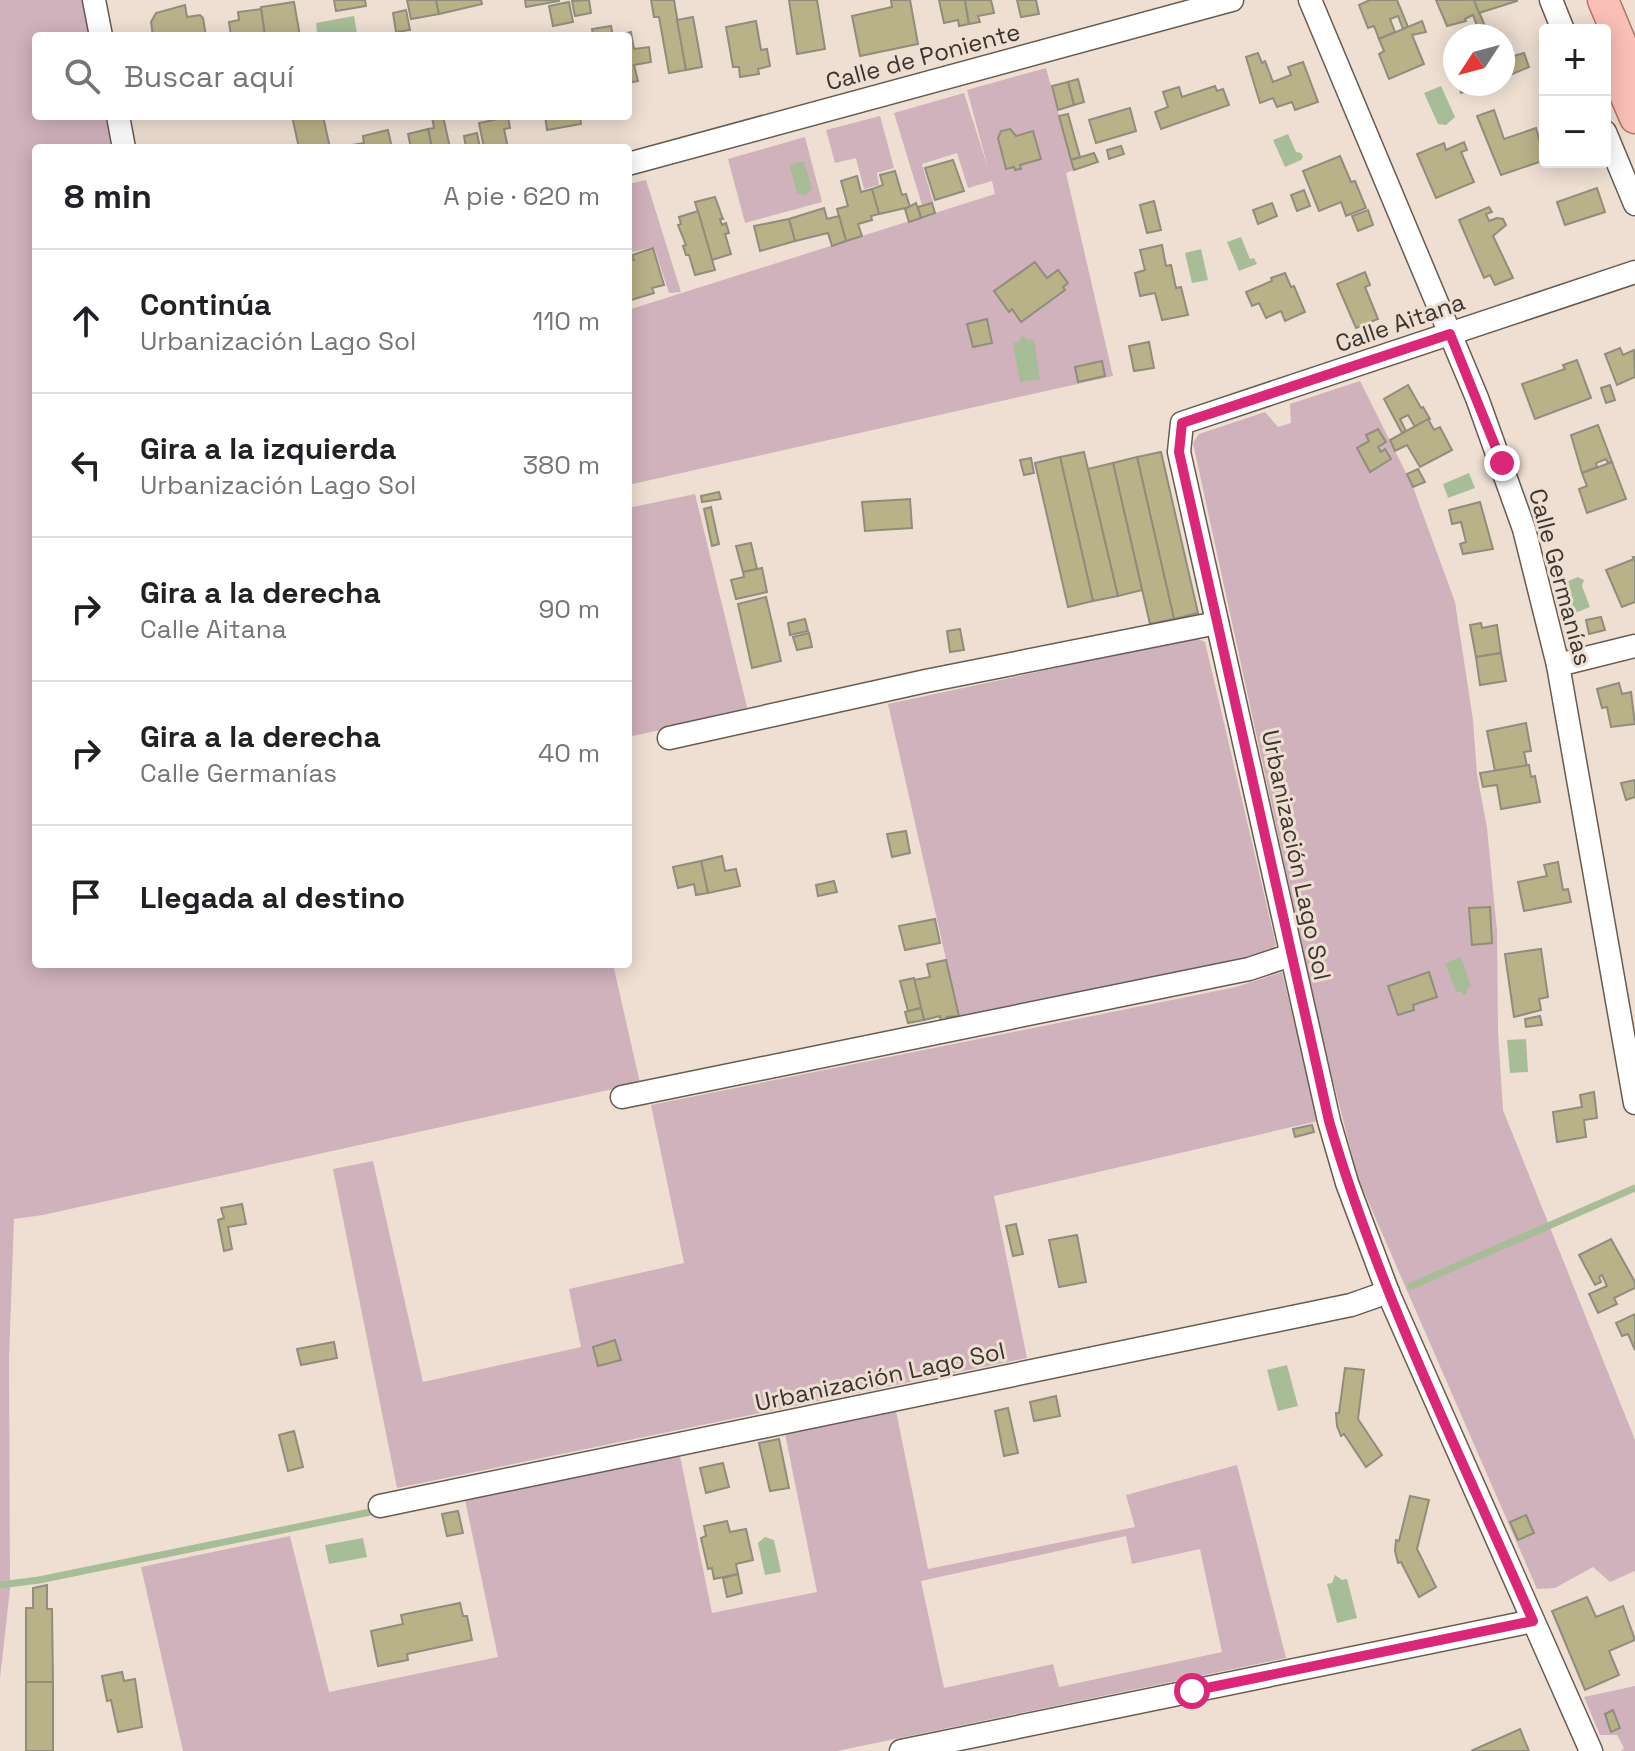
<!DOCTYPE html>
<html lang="es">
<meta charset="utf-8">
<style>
body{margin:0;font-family:"Space Grotesk",sans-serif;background:#f2f2f2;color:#202124}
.controls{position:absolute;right:24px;top:24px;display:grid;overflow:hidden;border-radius:8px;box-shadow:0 4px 20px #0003}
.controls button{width:72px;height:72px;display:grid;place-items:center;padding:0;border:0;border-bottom:2px solid #e0e0e0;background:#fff;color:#202124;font:40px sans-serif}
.compass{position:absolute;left:1443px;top:24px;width:72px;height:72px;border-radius:50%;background:#fff;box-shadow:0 4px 20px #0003;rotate:234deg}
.stop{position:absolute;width:24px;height:24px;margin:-18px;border:6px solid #db2777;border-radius:50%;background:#fff}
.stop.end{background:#db2777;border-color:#fff;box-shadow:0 2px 8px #0008}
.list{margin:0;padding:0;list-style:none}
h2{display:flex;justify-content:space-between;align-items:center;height:104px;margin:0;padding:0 32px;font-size:34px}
h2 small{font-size:26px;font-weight:400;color:#757577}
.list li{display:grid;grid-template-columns:52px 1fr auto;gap:24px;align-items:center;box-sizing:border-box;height:144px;padding:0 32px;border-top:2px solid #e0e0e0}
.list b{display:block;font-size:30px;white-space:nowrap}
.list p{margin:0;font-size:26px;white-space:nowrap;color:#757577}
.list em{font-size:26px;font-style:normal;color:#757577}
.icon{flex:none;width:44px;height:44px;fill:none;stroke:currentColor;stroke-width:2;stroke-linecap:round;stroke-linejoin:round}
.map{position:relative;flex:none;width:1635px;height:1751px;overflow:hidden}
.search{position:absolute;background:#fff;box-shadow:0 4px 20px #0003;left:32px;top:32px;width:600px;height:88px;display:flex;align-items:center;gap:20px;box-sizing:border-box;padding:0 28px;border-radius:8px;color:#757577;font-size:30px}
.panel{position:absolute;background:#fff;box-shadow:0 4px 20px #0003;left:32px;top:144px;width:600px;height:824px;border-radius:8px}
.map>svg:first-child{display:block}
.green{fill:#d0b2bc;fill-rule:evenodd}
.water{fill:#a7bd97}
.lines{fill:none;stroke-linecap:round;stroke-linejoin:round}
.stream{stroke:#a7bd97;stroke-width:7}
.building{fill:#b9b187;stroke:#908d7c;stroke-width:2}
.minor-casing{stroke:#685b50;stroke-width:25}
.major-casing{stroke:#b57368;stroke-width:33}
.minor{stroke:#fff;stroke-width:22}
.major{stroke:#fabfb6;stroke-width:30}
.route{stroke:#db2777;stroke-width:10}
.labels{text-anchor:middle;stroke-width:6;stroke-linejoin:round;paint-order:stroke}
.street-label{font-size:24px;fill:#3b3530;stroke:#eedfd2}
</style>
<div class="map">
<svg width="1635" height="1751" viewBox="0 0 1635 1751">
<rect width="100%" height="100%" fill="#eedfd2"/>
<!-- green -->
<g class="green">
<path d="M0,0H85L92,36H36V116H109L116,148H36V964H613L640,1083L43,1215L14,1219L9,1359L10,1589L0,1678Z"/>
<path d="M1046,68L1074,170L1066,173L1113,376L628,485V310L995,194L992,181L968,188L957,153L922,164L933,202L922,205L894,113L964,93L988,168L967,90Z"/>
<path d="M880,116L894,168L877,173L879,185L864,189L856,158L835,163L826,130Z"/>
<path d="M805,137L822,202L745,223L728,159Z"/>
<path d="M646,180L681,292L669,293L654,247L628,253V184Z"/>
<path d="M1360,381L1413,487L1455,602L1473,720L1477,774L1487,828L1497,931L1498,1032L1503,1110L1635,1440V1571L1610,1582L1593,1567L1555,1588L1537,1589L1358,1178L1323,1042L1193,443L1199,434L1265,412L1278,427L1291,423L1290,404Z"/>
<path d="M695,494L748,711L628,737V508Z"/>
<path d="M1196,638L1205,642L1276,945L1268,952L960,1021L888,704Z"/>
<path d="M1282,972L1318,1121L994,1196L1027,1358L397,1488L333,1169L373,1161L423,1382L581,1347L569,1289L684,1263L651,1105L1236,987Z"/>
<path d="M896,1411L928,1569L1135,1527L1126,1495L1237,1465L1286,1658L837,1751H183L141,1567L290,1536L329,1692L498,1657L465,1500L680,1456L712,1613L817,1592L785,1434ZM1126,1536L1132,1564L1200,1549L1222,1652L1059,1687L1053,1664L944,1688L921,1581Z"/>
<path d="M1635,1686V1751H1621L1624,1748L1617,1735H1600L1584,1697Z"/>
</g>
<!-- water -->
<g class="water">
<path d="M354,16L357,33L315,36L317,33L316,23Z"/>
<path d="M1441,86L1455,117L1446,125L1438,124L1424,93Z"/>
<path d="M1288,134L1296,152L1301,153L1303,157L1301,160L1285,167L1273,140Z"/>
<path d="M804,161L812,189L805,196L797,193L789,165Z"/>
<path d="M1241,237L1250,259L1254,258L1257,264L1239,271L1227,242Z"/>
<path d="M1201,249L1208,280L1192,283L1185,253Z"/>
<path d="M1022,336L1028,340L1034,339L1040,379L1020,382L1013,343L1018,342Z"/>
<path d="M1469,473L1475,488L1448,498L1443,484Z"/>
<path d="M1578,577L1584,580L1582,586L1590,607L1575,613L1564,583Z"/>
<path d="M1461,957L1471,987L1467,988V994L1464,995L1460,991L1456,992L1445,963Z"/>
<path d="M1526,1039L1528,1072L1510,1073L1507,1040Z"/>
<path d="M1287,1365L1298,1406L1278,1411L1267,1370Z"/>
<path d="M765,1537L774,1540L781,1572L765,1575L758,1543Z"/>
<path d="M363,1538L367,1557L329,1564L325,1545Z"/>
<path d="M1335,1575L1342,1580L1347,1579L1357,1618L1337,1623L1327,1584L1332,1583Z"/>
</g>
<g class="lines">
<!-- stream -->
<g class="stream">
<path d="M1411,1286L1635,1188"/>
<path d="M0,1585L39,1580L380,1510"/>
</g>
</g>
<!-- building -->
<g class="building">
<path d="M334,0H365L366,6L336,11Z"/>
<path d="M407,0H436L439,14L411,19Z"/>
<path d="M436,0H481L482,4L439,14Z"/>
<path d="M525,0H559V1L526,7Z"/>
<path d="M589,0L591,13L575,16L572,1Z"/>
<path d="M651,0H674L686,70L669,73L659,17H654Z"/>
<path d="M789,0H817L825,49L797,54Z"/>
<path d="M891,0H910L918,44L860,56L852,16L892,7Z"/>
<path d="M939,0H965L969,24L959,26L958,20L944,23Z"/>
<path d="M965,0H991L994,13L978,16L980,22L969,24Z"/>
<path d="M1017,0H1036L1039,14L1021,17Z"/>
<path d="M1370,0H1397L1408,27L1403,29L1398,16L1390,19L1395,32L1379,39L1374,26L1368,28L1359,5Z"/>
<path d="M1436,0H1474L1485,26L1478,29L1473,15L1465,19L1466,21L1447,26Z"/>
<path d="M1474,0H1517V1L1479,13Z"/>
<path d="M294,2L300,36H265L261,7Z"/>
<path d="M569,2L573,22L553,26L549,6Z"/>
<path d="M185,5L187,17L200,15L203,18L206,36H153L151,22L156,13Z"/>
<path d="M261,9L265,36H231L229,22L239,20L238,12Z"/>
<path d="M406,10L410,30L396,32L393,13Z"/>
<path d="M693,17L702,67L686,70L677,20Z"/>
<path d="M756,21L761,50L767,49L770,66L758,69L759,74L740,77L739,67H733L726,27Z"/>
<path d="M1422,21L1426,32L1412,35L1424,64L1389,79L1379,54L1384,51L1379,39Z"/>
<path d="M611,26L613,36H593L592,29Z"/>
<path d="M631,32L634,49L649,47L651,62L634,65L638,81L628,83V36H613Z"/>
<path d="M1258,53L1262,63L1265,61L1273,82L1291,75L1288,67L1303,62L1318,102L1295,110L1292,102L1277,107L1273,98L1260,103L1246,57Z"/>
<path d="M1524,53L1529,67L1503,78V59Z"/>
<path d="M1078,79L1084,102L1074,105L1068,82Z"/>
<path d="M1068,82L1074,105L1058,110L1052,86Z"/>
<path d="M1458,84H1486L1461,93Z"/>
<path d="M1215,86L1217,91L1223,89L1229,105L1161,129L1155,112L1168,107L1163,92L1179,87L1182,97Z"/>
<path d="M1130,108L1136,131L1096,143L1089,120Z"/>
<path d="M1494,110L1504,139L1536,128L1545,160L1501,175L1477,116Z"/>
<path d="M1068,114L1080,157L1071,160L1059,116Z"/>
<path d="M292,116H323L330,148H299Z"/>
<path d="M443,116L450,148H432L428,129L434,128L432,117Z"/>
<path d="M545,116H580L581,124L547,130Z"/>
<path d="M508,117L510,128L504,129L508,148H484L479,123Z"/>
<path d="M428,129L432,148H411L408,134Z"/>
<path d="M1010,129L1016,136L1033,131L1041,159L1020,165L1021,169L1015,170L1014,167L1006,169L998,138L1001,131Z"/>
<path d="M388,130L392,148H353L352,145L364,143L363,136Z"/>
<path d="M477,133L480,148H466L464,136Z"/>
<path d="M1464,142L1467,150L1461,152L1474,182L1436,198L1417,154L1444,143L1446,150Z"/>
<path d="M1121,146L1124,154L1109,159L1107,150Z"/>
<path d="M1094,153L1098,162L1074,170L1071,160Z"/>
<path d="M1340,156L1351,182L1355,181L1366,208L1346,216L1341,202L1319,211L1303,171Z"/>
<path d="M953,160L964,191L935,200L925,168Z"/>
<path d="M895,171L902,195L906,194L910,207L879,214L872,189L883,185L880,175Z"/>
<path d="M857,176L861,192L872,189L879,214L871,216L872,220L858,224L862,236L846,241L837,209L848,206L841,181Z"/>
<path d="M1597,188L1605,212L1565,225L1557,202Z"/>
<path d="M1304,190L1310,206L1297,211L1291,195Z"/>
<path d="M715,197L723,219H720L722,225L726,223L729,233L725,234L731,254L712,260L695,202Z"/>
<path d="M1154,201L1161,230L1147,233L1140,205Z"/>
<path d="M916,203L921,218L909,222L905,209Z"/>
<path d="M932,203L935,213L921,218L918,207Z"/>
<path d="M1272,203L1277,216L1258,224L1253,210Z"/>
<path d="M1489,207L1492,212L1486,214L1489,221L1497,218L1503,219L1506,225L1493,236L1513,278L1495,285L1490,275L1484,278L1459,220Z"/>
<path d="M824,208L827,219L839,216L846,241L832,246L828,233L795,241L789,219Z"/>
<path d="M1368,210L1373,225L1358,231L1352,216Z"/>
<path d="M698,211L715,270L695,275L689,255H686L683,246L686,245L678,225L681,224L679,217Z"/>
<path d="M789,219L795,241L760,251L754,226Z"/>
<path d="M1162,245L1166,266L1171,265L1176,288L1181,287L1188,315L1162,320L1155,293L1140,296L1135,273L1145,270L1140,250Z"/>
<path d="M653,248L664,285L652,288L654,293L628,301V261L634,260L632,255Z"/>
<path d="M1035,262L1047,278L1058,270L1068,283L1063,287L1065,290L1021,322L1012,309L1009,312L994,291Z"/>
<path d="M1365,272L1370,285L1365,287L1378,319L1356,328L1337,284Z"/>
<path d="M1285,273L1291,287L1294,286L1305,312L1285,321L1281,311L1266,318L1259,303L1252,306L1246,292L1272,281L1271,278Z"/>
<path d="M987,319L992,343L973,347L967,324Z"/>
<path d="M1149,342L1154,368L1134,371L1129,346Z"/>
<path d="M1620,348L1623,355L1634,350L1635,377L1617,385L1605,354Z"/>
<path d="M1577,360L1591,398L1535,419L1522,384L1565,369L1563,365Z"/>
<path d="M1102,361L1105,376L1078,382L1075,367Z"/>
<path d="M1408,385L1421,408L1423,407L1430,419L1415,427L1408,415L1400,419L1406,431L1402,433L1384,399Z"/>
<path d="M1610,385L1615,400L1606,403L1601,388Z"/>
<path d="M1428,419L1434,430L1440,427L1452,450L1420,467L1407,445L1395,451L1390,440Z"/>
<path d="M1598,425L1612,462L1608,463L1606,459L1596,463L1597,467L1582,473L1571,435Z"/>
<path d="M1378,429L1386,442L1378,447L1381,452L1385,449L1391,459L1370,472L1357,448L1369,441L1366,435Z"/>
<path d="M1084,452L1118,596L1093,601L1060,457Z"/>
<path d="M1161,452L1198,613L1174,619L1137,457Z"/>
<path d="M1060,457L1093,601L1068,607L1035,463Z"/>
<path d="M1137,457L1174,619L1150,624L1113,463Z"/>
<path d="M1031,458L1034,473L1024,475L1020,460Z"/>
<path d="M1612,462L1626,499L1587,513L1579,489L1587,486L1582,473Z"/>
<path d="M1113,463L1142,590L1118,596L1088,469Z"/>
<path d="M1418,469L1425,482L1413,487L1407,474Z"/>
<path d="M719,492L721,499L702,502L701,496Z"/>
<path d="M910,499L912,528L865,531L862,502Z"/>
<path d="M1480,502L1493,549L1463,554L1460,544L1466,542L1461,522L1452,524L1449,510Z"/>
<path d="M711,507L719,544L712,546L704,509Z"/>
<path d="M751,543L757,569L743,572L736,546Z"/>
<path d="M1633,557H1635V602L1622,607L1606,570L1634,559Z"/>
<path d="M762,568L767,592L736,599L731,580L744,577L743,572Z"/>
<path d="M766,597L781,661L752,668L738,604Z"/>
<path d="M1601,617L1605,630L1589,634L1586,620Z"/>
<path d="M805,619L808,631L790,635L788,623Z"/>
<path d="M1481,623L1482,628L1497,625L1501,653L1476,657L1470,625Z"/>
<path d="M960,629L964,650L950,652L947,631Z"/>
<path d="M809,633L812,647L797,650L793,637Z"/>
<path d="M1501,653L1506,681L1480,685L1476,657Z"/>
<path d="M1619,683L1622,694L1631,692L1635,724L1611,727L1607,707L1602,708L1597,689Z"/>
<path d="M1526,723L1531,751L1524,752L1527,766L1495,771L1487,731Z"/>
<path d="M1529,765L1531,777L1535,776L1540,802L1501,809L1497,785L1483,787L1480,773Z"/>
<path d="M1635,780V797L1626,800L1621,783Z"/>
<path d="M906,831L910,853L892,857L887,834Z"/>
<path d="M722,856L725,871L736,869L740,886L708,893L701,861Z"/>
<path d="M701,861L708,893L696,895L694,884L678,888L673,867Z"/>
<path d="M1558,862L1563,890L1568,889L1571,902L1524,911L1518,882L1547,876L1544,865Z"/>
<path d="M834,881L837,892L818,896L816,885Z"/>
<path d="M1490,907L1492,943L1472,945L1469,908Z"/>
<path d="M935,919L940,943L905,950L899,926Z"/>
<path d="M1541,949L1548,997L1539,999L1541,1010L1514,1017L1505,954Z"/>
<path d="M946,960L959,1016L947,1017L948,1020L941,1022L940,1016L924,1020L914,980L930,977L927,964Z"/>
<path d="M1429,972L1437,997L1413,1005L1414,1010L1398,1015L1388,986Z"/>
<path d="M914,978L921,1008L908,1011L900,981Z"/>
<path d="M921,1008L924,1020L908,1023L905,1012Z"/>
<path d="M1540,1016L1542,1025L1526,1027L1525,1019Z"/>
<path d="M1594,1092L1597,1118L1584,1120L1586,1137L1557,1142L1553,1112L1582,1107L1580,1095Z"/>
<path d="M1312,1125L1314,1132L1295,1137L1293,1129Z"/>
<path d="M242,1204L246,1224L228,1227L232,1249L224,1251L218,1220L224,1218L221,1208Z"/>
<path d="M1016,1224L1023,1254L1013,1256L1006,1226Z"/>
<path d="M1077,1235L1086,1282L1059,1287L1049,1240Z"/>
<path d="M1611,1239L1635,1282V1288L1614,1298L1617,1304L1598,1313L1589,1294L1607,1286L1602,1275L1599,1277L1601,1282L1595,1285L1579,1255Z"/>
<path d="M1635,1314V1350L1628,1334L1622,1336L1616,1323Z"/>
<path d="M615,1340L621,1360L598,1366L593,1347Z"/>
<path d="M334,1342L337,1358L301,1365L297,1349Z"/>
<path d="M1345,1368L1364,1370L1358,1419L1382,1455L1366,1467L1344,1434L1341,1436L1337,1426L1336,1413H1339Z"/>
<path d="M1056,1396L1060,1416L1034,1421L1030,1402Z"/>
<path d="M1008,1408L1018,1453L1004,1456L995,1411Z"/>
<path d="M294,1431L303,1467L288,1471L279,1435Z"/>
<path d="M779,1439L789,1488L770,1491L759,1443Z"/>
<path d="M723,1463L729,1487L706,1493L700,1468Z"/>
<path d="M1410,1496L1429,1500L1417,1549L1436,1587L1419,1597L1401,1562L1398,1563L1395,1551L1396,1540L1399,1541Z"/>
<path d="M458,1511L463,1533L447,1536L442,1514Z"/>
<path d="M1526,1515L1534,1533L1518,1540L1510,1522Z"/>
<path d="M727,1521L730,1532L746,1529L753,1560L736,1564L738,1574L714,1579L712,1568L708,1569L701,1538L706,1536L704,1526Z"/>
<path d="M738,1574L742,1593L727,1597L723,1578Z"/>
<path d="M47,1585V1609H52L53,1682H26V1608H33V1588Z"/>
<path d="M1587,1597L1596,1617L1623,1606L1635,1640L1609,1651L1619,1675L1585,1690L1552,1611Z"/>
<path d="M460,1603L463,1616H467L472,1640L407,1654L408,1660L378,1666L371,1631L403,1624L401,1615Z"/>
<path d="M122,1672L124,1681L135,1679L142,1727L118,1732L111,1700L107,1701L102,1676Z"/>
<rect x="26" y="1682" width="27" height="69"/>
<path d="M1613,1710L1620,1728L1611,1732L1605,1714Z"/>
<path d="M1520,1729L1529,1751H1471Z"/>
</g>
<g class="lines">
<!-- minor casing -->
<g class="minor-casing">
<g id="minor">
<path d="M94,0L101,36"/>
<path d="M1310,0L1477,398L1524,529L1558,665L1635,1103"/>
<path d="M1551,0L1563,30"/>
<path d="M118,116L124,148"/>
<path d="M1605,132L1635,204"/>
<path d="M628,164L1232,0"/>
<path d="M1558,665L1635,646"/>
<path d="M669,738L926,681L1217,623"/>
<path d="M622,1097L1249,969L1291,955"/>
<path d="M380,1506L1351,1305L1388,1292"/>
<path d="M901,1751L1533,1621"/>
<path d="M1591,1751L1389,1295L1347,1183L1329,1121L1179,452L1182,423L1635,272"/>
</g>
</g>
<!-- major casing -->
<g class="major-casing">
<g id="major">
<path d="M1603,0L1635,77"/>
<path d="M1610,59L1635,118"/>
</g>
</g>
<!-- minor -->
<use href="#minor" class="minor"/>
<!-- major -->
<use href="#major" class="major"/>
</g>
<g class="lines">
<!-- route -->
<path class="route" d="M1192,1691L1533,1621C1461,1456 1379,1293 1329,1121L1179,452L1182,423L1450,334L1502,463"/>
</g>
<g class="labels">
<!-- street labels -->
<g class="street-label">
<text transform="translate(923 57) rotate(-15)" y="8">Calle de Poniente</text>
<text transform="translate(1400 323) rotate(-19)" y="8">Calle Aitana</text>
<text transform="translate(1560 577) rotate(75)" y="8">Calle Germanías</text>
<text transform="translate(1296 855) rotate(78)" y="8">Urbanización Lago Sol</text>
<text transform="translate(880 1377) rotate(-12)" y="8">Urbanización Lago Sol</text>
</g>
</g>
</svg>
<div class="controls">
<button>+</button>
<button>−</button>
</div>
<svg class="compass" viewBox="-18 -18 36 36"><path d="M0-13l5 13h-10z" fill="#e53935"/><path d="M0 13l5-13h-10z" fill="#757577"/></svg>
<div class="stop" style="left:1192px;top:1691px"></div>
<div class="stop end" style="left:1502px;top:463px"></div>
<div class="search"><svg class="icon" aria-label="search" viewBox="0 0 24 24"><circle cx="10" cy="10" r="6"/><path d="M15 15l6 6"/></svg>Buscar aquí</div>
<section class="panel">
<h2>8 min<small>A pie · 620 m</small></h2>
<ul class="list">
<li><svg class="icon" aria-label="ahead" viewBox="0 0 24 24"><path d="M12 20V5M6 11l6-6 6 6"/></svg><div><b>Continúa</b><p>Urbanización Lago Sol</p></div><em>110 m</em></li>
<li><svg class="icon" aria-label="left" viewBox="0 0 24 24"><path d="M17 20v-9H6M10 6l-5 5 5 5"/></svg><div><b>Gira a la izquierda</b><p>Urbanización Lago Sol</p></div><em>380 m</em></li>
<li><svg class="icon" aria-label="right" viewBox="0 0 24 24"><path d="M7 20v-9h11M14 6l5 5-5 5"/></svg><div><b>Gira a la derecha</b><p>Calle Aitana</p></div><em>90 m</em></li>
<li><svg class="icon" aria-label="right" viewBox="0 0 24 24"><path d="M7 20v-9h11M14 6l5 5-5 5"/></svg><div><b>Gira a la derecha</b><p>Calle Germanías</p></div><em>40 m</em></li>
<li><svg class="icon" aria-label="arrive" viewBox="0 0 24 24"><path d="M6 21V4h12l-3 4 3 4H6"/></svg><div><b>Llegada al destino</b></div></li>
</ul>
</section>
</div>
